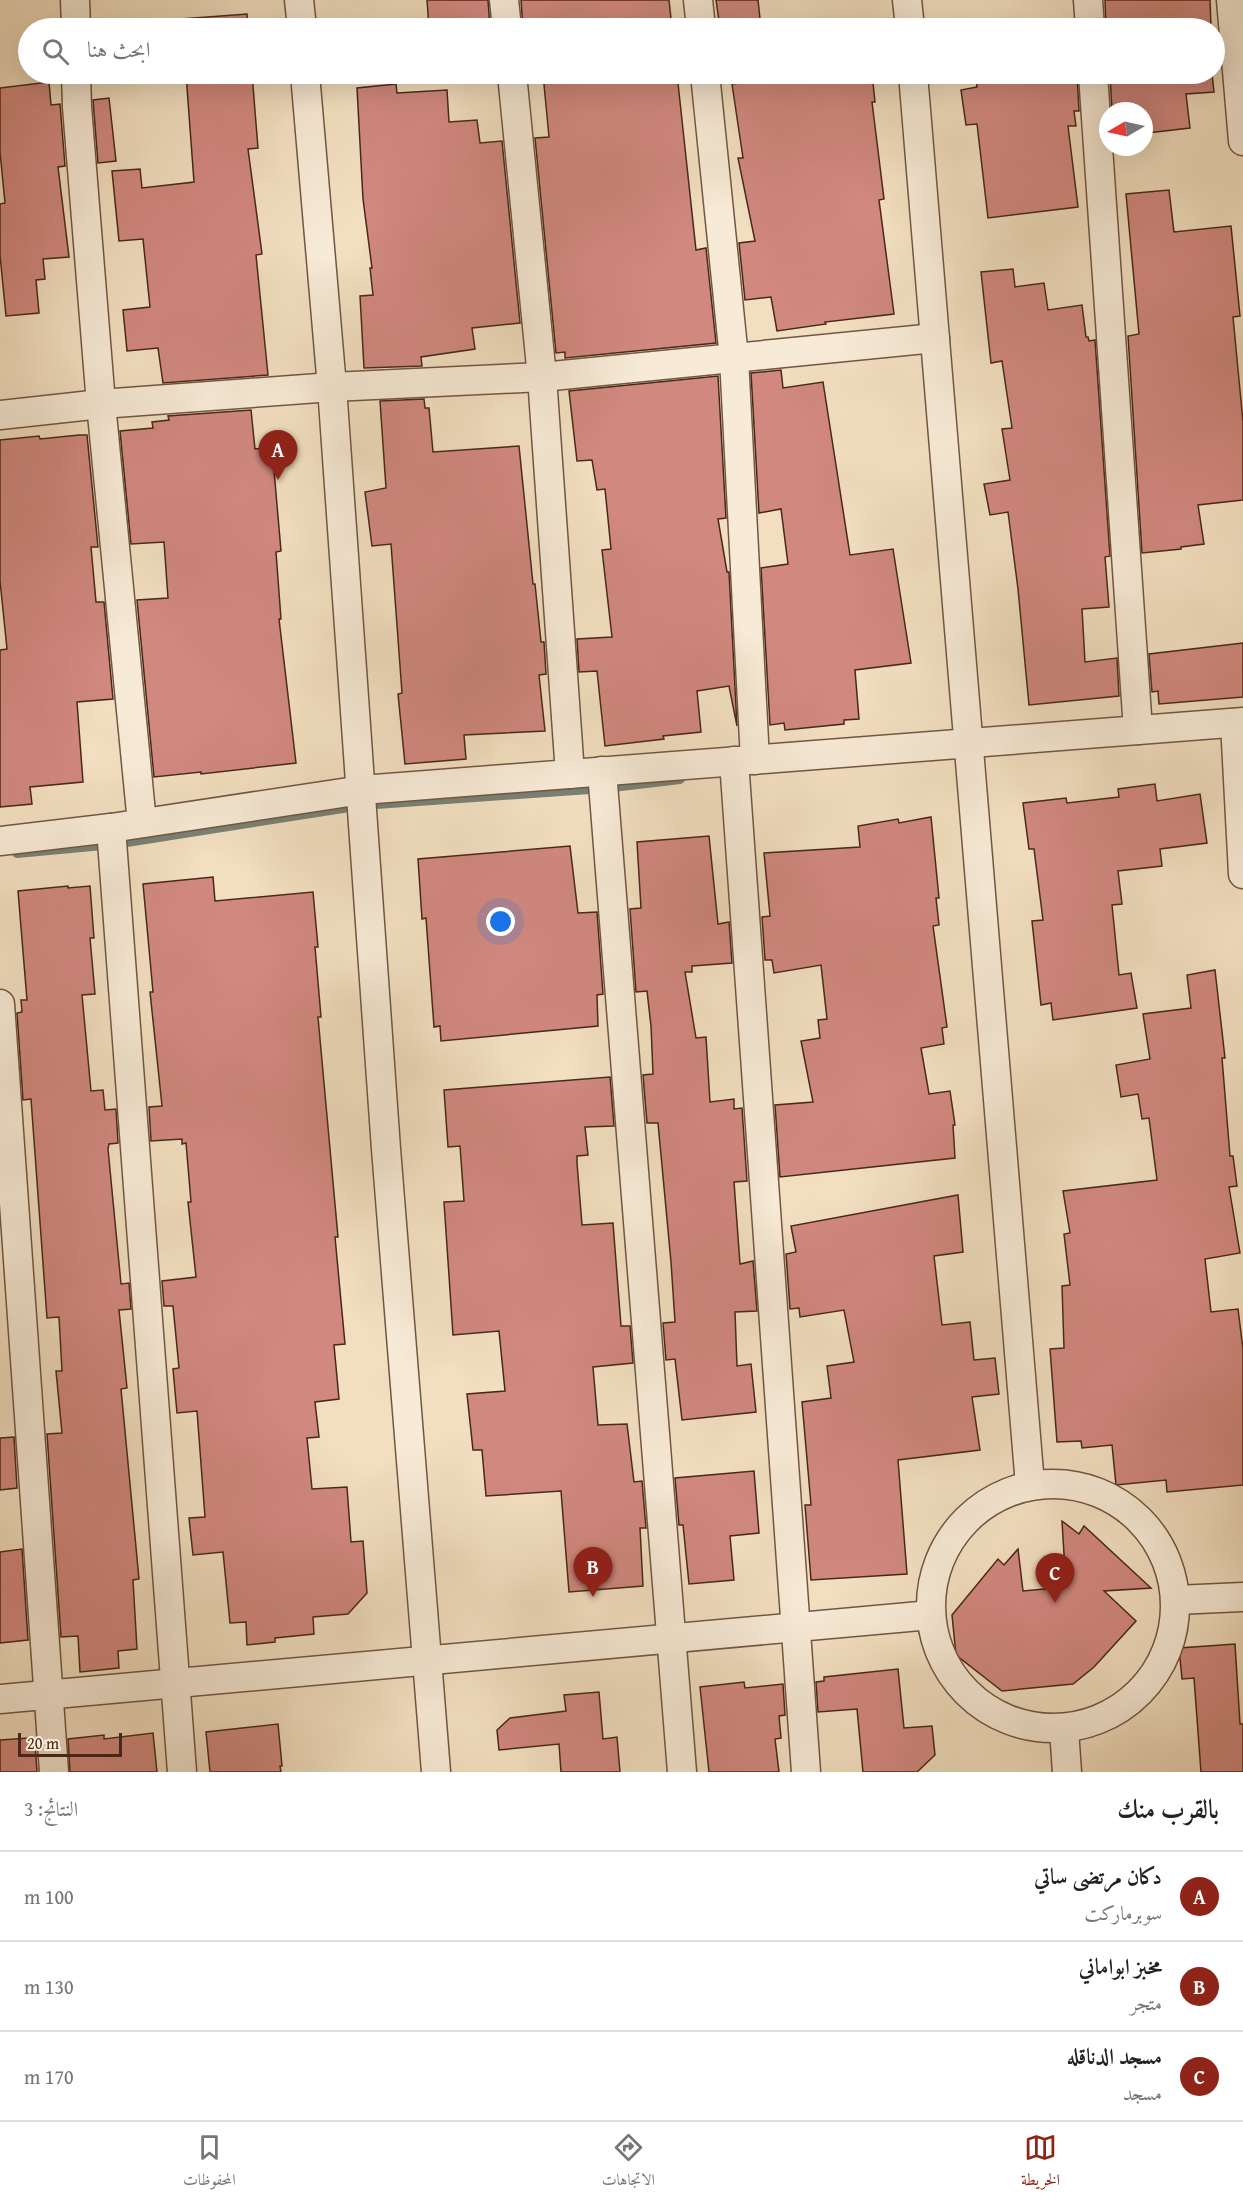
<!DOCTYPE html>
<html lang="ar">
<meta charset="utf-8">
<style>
body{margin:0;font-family:"Gentium Book Plus",Amiri,serif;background:#f6f6f6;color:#222;direction:rtl}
.compass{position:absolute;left:1099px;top:102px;width:54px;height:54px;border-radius:50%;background:#fff;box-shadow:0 6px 24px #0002;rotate:261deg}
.scale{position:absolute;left:18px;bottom:15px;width:104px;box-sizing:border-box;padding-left:6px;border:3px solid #47281a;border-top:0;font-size:16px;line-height:21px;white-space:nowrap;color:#47281a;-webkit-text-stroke:4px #f7ead6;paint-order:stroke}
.you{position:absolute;left:501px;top:922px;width:21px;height:21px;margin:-15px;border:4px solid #fff;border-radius:50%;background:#1a73e8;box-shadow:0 0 0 9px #1a73e833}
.badge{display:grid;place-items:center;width:39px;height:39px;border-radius:50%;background:#8f2418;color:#fff;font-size:20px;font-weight:700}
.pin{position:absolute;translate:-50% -50px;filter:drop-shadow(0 2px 3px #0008)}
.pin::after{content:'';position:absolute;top:32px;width:21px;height:18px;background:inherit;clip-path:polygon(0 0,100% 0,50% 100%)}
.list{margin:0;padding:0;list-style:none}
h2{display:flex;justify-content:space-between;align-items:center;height:78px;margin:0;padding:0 24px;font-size:26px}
h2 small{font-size:20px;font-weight:400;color:#767676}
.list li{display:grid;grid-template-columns:39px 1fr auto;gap:18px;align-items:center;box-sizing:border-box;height:90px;padding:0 24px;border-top:2px solid #e0e0e0}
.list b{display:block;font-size:22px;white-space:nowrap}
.list p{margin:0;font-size:20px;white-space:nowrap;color:#767676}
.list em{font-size:20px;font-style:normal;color:#767676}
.icon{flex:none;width:33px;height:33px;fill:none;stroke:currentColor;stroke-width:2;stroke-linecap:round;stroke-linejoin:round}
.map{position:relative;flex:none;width:1243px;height:1772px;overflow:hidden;direction:ltr}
.search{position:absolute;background:#fff;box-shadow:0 6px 24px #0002;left:18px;right:18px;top:18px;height:66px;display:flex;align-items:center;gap:15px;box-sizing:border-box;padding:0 21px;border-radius:33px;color:#767676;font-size:22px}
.sheet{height:348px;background:#fff}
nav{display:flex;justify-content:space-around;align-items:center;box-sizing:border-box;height:84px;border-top:2px solid #e0e0e0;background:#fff;font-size:16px;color:#767676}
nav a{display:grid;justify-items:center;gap:3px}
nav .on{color:#8f2418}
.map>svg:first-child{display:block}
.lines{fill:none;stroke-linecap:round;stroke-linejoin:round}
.stream{stroke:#798175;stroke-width:10}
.building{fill:#d1887f;stroke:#47281a;stroke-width:1.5}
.minor-casing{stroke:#725644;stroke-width:31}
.minor{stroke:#f7ead6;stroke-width:28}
</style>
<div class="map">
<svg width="1243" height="1772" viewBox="0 0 1243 1772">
<rect width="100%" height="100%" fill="#f2dfc0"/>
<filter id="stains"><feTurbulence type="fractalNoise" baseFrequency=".00333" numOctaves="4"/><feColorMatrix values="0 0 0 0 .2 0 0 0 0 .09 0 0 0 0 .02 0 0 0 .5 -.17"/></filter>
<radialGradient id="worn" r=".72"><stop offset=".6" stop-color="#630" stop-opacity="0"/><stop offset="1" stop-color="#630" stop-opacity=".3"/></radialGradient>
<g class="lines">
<!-- stream -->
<path class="stream" d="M17,853L114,844L362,805L604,788L680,779"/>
</g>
<!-- building -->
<g class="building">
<path d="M427,0H488L490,28H429Z"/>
<path d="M521,0H669L672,28H523Z"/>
<path d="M716,0H758L761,28H720Z"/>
<path d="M1105,0H1210L1211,28H1106Z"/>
<path d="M247,14L248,28H182L181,19Z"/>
<path d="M186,74H252L258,148L248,149L262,254L256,255L268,375L163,383L158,348L127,351L123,310L150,307L143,239L119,241L112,171L140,169L142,188L194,182Z"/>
<path d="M543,74H677L696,250L706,248L716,343L565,358V352L556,353L535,138L549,137Z"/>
<path d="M808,74H872L875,102H872L884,199L879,200L894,314L825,322L826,324L777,331L771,297L745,300L739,243L755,241L738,158H743L732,84Z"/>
<path d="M975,74H1077L1079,111H1074L1076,126H1068L1078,207L988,218L977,124L966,125L961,90L977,87Z"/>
<path d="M1110,74H1212L1214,92L1186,94L1190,128L1147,133L1144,132V111H1112Z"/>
<path d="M49,82L51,105L60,104L65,166L58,167L69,257L43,259L45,279L36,280L39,313L6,316L0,255V204L5,203L0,152V88Z"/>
<path d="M396,84L397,93L447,90L449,122L477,120L480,143L502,141L520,323L472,328L475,349L421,357L422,366L364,368L360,296L373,295L370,268H372L363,199L357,88Z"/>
<path d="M109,98L116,161L98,163L93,100Z"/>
<path d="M1169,190L1174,232L1231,226L1240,316L1233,317L1243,422V500L1198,505L1204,544L1181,547V549L1142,553L1128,336L1139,334L1126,194Z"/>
<path d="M1013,269L1015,287L1044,283L1048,310L1082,305L1086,337H1088L1089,341L1095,340L1110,556L1105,557L1109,607L1082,609L1085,662L1117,658L1119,696L1029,705L1018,589L1008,512L990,515L984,484L1010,480L1002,429L1012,428L1002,361L991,363L981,272Z"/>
<path d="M781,370L783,388L823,382L850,555L893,549L911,663L855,670L859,719L844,720V724L785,730L784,723L770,725L761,568L788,564L781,509L759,513L751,373Z"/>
<path d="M718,376L726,518L718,519L727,572H729L737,726L729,686L697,691L701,732L663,736L664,739L605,746L597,671L579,672L577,639L612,637L602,550L611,549L605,489L597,490L592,460L577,461L569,391Z"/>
<path d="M424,399L425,408H429L433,452L519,446L533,584H535L541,642H544L546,674L539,675L545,731L464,735L466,759L405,764L398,694L402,693L391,544L372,546L365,492L386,488L380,401Z"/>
<path d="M251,410L255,449L272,447L281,551L276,552L281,619H279L296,763L201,774V772L154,777L137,600L168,598L164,542L131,544L120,431L153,428L152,422L169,420L168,416Z"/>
<path d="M79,435H87L98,547H91L96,602H104L113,699L77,702L83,782L30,787L32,804L0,807V650L7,649L0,581V440L39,436L40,439Z"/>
<path d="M1243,643V697L1159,704L1158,691L1152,692L1149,654Z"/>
<path d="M1155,784L1157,801L1200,794L1207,843L1160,849L1162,866L1118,871L1122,904L1112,905L1119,975L1131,973L1137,1008L1053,1020L1051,1003L1041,1005L1032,921L1043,920L1034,849H1029L1023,803L1066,798L1067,803L1119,797L1118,789Z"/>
<path d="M931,817L939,898H936L939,925L933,926L947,1027L942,1028L944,1044L921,1048L929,1094L950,1091L955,1125H953L955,1158L780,1177L775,1105L813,1102L801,1041L820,1038L818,1020L827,1019L821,965L774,973L772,960H765L762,917L770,916L764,853L860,847L858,826L898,819L899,823Z"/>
<path d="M709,836L718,924L729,922L732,963L692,966V972H685L696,1038L706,1037L710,1102L734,1099V1109L742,1108L747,1181L734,1182L740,1264L753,1261L757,1311L735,1312L737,1366L751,1364L756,1412L682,1420L675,1359L666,1360L663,1323L675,1322L671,1262L658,1123H647L643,1075L653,1074L651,1026L647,991L636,992L630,909L641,908L637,842Z"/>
<path d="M570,846L578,913L597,912L603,994L597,995L598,1026L441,1041L440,1026L434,1027L426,918L422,919L418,859Z"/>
<path d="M213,877L215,901L313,892L318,947H315L321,1017H318L338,1237H335L345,1344L334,1345L339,1399L315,1402L319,1437L307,1438L312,1489L347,1487L351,1542L363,1541L367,1593L348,1614L313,1617L314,1634L275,1638V1642L247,1645L246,1622L230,1623L223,1552L193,1555L189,1518L205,1517L197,1411L177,1413L173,1369L179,1368L173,1306H164L162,1281L196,1277L188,1202H191L186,1143L182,1144V1139L151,1141L149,1107L162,1106L150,992H153L143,884Z"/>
<path d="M68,886V888L90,886L94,938H90L95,994L82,995L91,1091L103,1090L105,1110L116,1109L118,1143L109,1144L108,1149L121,1284L129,1283L131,1309L119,1310L127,1388L121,1389L139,1579L133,1580L137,1649L118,1651L119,1668L80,1672L78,1636L61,1637L47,1434L62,1433L56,1371H62L59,1317L47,1318L31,1099L23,1100L17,1013L22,1012L21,1000H27L18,891Z"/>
<path d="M1215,970L1225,1058H1222L1230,1156H1233L1237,1186L1229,1187L1240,1253L1205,1259L1211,1312L1238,1309L1243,1349V1485L1167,1492L1166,1480L1116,1485L1112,1445L1082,1448L1081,1441L1057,1442L1050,1349L1064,1348L1062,1286L1070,1285L1064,1234L1070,1233L1063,1191L1157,1180L1149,1118L1142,1119L1138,1094L1121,1097L1116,1065L1150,1059L1143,1014L1191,1008L1187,975Z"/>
<path d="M610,1077L614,1126L585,1127L588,1155L577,1156V1163L582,1225L613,1223L621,1326H630L633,1363L593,1367L598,1425L627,1424L634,1482L642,1481L646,1528H640L643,1586L569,1592L561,1491L486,1496L482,1450H473L467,1394L505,1391L499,1331L453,1335L444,1202L464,1201L460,1146L448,1147L444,1090Z"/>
<path d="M958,1195L963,1252L934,1256L942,1325L970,1322L974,1360L995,1358L999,1394L972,1397L980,1450L898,1460L907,1574L811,1580L805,1505H811L802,1402L831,1398L827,1366L854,1362L844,1310L800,1317L799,1308L790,1309L786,1254L796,1252L791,1226Z"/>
<path d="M14,1437L17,1488L0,1490V1438Z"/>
<path d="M754,1471L759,1533L730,1536L734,1580L689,1584L683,1525H679L675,1478Z"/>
<path d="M1062,1521L1079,1534L1084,1526L1151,1588L1104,1591L1136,1621L1094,1667L1073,1684L1002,1691L956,1655L952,1615L998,1559L1004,1565L1018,1549L1023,1591L1066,1587Z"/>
<path d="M22,1549L28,1640L0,1643V1552Z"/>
<path d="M1235,1644L1240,1724H1243V1772H1201L1194,1678L1182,1679L1179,1648Z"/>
<path d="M898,1669L904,1728L932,1726L935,1755L917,1772H863L857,1709L818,1712L816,1682L824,1681V1677Z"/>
<path d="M744,1682L745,1688L783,1684L785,1715L779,1716L781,1738L775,1739L779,1772H709L700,1687Z"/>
<path d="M599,1692L603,1739L617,1737L620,1772H561L559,1744L499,1750L497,1730L510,1718L566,1711L564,1695Z"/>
<path d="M278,1724L282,1766H280L281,1772H210L206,1732Z"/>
<path d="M153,1733L157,1772H70L68,1739L104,1735V1739Z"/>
<path d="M29,1738V1743H35L37,1772H0V1740Z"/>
</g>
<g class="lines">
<!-- minor casing -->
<g class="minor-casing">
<g id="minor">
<path d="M75,0L76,28"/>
<path d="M299,0L302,28"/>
<path d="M504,0L507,28"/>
<path d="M698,0L701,28"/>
<path d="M907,0L910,28"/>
<path d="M1088,0L1090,28"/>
<path d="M1231,0L1243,141"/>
<path d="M76,74L77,107L101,404L142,823"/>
<path d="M305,74L332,387L386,1149L436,1772"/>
<path d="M512,74L542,377L570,774"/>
<path d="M705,74L734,358L755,760"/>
<path d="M913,74L1030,1485"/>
<path d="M1093,74L1138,730"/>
<path d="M0,415L101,404L332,387L542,377L935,338"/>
<path d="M1235,723L1243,874"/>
<path d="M734,761L806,1772"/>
<path d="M602,771L682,1772"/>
<path d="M111,828L182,1772"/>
<path d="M0,841L111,828L362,790L1243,722"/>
<path d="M0,1004L54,1772"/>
<circle cx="1053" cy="1606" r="122"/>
<path d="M1176,1600L1243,1597"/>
<path d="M0,1699L931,1615"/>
<path d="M1064,1730L1067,1772"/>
</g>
</g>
<!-- minor -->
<use href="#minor" class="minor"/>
</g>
<rect width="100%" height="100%" filter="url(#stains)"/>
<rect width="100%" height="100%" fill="url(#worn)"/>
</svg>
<svg class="compass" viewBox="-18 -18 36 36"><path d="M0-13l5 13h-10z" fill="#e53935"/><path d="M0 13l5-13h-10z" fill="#767676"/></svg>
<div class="scale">20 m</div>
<div class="you"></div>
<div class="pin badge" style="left:278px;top:480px">A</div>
<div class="pin badge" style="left:593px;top:1597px">B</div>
<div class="pin badge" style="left:1055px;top:1603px">C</div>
<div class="search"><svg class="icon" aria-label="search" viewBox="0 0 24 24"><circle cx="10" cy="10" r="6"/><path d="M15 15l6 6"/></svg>ابحث هنا</div>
</div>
<section class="sheet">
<h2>بالقرب منك<small>النتائج: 3</small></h2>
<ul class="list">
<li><span class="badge">A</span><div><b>دكان مرتضى ساتي</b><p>سوبرماركت</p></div><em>100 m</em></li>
<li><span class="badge">B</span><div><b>مخبز ابواماني</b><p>متجر</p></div><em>130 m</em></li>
<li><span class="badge">C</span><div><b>مسجد الدناقله</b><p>مسجد</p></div><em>170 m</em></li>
</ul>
</section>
<nav>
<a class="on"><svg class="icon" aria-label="map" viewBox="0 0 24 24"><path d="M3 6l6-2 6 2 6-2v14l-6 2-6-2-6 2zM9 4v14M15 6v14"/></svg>الخريطة</a>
<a><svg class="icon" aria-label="directions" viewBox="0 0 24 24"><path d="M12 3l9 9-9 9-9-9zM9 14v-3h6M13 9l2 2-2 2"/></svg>الاتجاهات</a>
<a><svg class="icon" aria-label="saved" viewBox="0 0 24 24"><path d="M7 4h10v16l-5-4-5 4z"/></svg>المحفوظات</a>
</nav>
